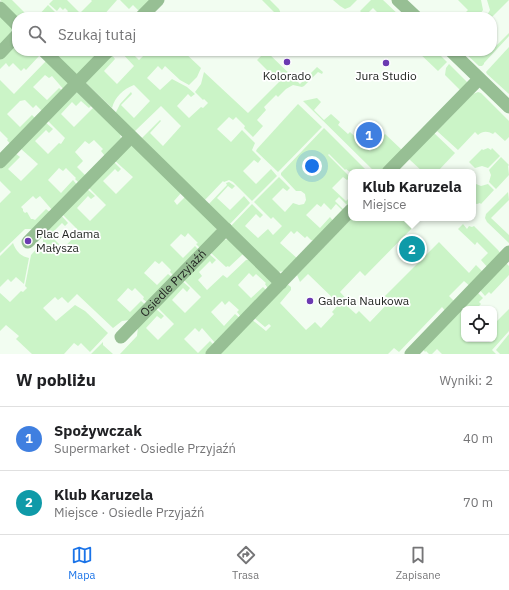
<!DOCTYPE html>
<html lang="pl">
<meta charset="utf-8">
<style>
body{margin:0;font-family:"IBM Plex Sans",sans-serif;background:#f2f2f2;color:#202124}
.controls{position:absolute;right:12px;bottom:12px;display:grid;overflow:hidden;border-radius:8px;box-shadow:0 1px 3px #0004}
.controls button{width:36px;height:36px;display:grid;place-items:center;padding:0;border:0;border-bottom:1px solid #e0e0e0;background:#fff;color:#202124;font:20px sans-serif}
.you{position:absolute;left:312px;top:166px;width:14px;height:14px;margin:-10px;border:3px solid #fff;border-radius:50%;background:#1a73e8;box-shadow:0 0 0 6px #1a73e833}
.badge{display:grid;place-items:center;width:26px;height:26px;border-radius:50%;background:#1a73e8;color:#fff;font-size:13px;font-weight:700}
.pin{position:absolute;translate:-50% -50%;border:2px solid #fff;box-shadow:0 1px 4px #0006}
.popup{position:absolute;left:348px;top:169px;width:128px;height:52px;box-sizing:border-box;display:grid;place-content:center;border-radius:8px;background:#fff;filter:drop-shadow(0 1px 3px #0005);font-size:13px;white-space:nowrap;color:#757577}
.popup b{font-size:15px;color:#202124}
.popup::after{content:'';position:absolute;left:50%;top:100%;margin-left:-8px;border:8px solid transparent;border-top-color:#fff}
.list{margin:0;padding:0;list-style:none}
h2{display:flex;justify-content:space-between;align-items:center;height:52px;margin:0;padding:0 16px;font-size:17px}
h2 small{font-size:13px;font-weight:400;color:#757577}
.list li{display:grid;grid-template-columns:26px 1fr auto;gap:12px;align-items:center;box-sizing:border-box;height:64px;padding:0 16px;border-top:1px solid #e0e0e0}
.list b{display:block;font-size:15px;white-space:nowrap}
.list p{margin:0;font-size:13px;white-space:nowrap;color:#757577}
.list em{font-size:13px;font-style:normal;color:#757577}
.icon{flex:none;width:22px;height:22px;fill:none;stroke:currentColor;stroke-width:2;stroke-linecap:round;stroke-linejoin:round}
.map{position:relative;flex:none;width:509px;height:354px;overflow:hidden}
.search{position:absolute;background:#fff;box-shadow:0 1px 3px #0004;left:12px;right:12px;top:12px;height:44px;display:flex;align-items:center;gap:10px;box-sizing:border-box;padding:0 14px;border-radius:16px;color:#757577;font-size:15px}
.sheet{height:180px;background:#fff}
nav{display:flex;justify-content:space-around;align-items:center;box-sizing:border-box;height:56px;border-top:1px solid #e0e0e0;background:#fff;font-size:11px;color:#757577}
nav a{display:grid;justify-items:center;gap:2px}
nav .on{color:#1a73e8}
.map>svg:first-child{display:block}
.green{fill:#cbf4c7}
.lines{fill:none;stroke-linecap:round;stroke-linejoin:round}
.minor{stroke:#97bf94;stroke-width:13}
.poi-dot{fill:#6b3ab1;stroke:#fff;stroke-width:1.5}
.labels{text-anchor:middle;stroke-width:3.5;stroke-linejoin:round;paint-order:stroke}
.poi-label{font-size:12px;fill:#232723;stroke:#fff}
.street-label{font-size:12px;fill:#232723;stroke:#fff}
</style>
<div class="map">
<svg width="509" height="354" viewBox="0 0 509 354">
<rect width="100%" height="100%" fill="#f2fdf1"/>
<!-- green -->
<g class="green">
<path d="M0,0H12L25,13L21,17L17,18Z"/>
<path d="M53,0H67L80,13L92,1L91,0H117L102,17H64L68,11L65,8L63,10L60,7L57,11L49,4Z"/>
<path d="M120,0H153L144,10H138L133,5L129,9Z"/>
<path d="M262,0H270L279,9L281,14L277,17H270L275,13Z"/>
<path d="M333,0H357L350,7L345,9L340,6Z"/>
<path d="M371,0H383L401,17H382L373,8L365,16L360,11Z"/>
<path d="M458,0H481L483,10L478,17H461L468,10Z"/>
<path d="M487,0H509L492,17H486L490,10Z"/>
<path d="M48,5L55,12L50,17H37Z"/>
<path d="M0,14L12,28V30L0,49Z"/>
<path d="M509,33V36L484,63V64L482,66H479L463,51H489L490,52Z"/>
<path d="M17,42V51H38L40,53L39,56L26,70L24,68L21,71L13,63L9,67L6,63L0,69V59Z"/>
<path d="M509,47V94L487,74L486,72Z"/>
<path d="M56,51H82L88,56L93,51H104L77,75L52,55Z"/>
<path d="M120,51H130L139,60L148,51H183L201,68L197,77L189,85L180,80L165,66L162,70L158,66L147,78L160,90L172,79L187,87L195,94L191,97L188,94L177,106L189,118L201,107L203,108L208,103L204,99L203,100L195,92L201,84L204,72L248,113L279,82L257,60L266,51L300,84L317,67L323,72L322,74L318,72L304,86L302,87L293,85L286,89L278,97L276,95L264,107L266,110L257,120L263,126L253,137L244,128L245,126L236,117L233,120L229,117L217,129L231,142L242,130L255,143L252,150L261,159L258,163L254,160L243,171L256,184L271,169L277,176L252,201L233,182L229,180L224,182L223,181L203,202L142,138L160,120L161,121L150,133L163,146L181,126L161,106L135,131L132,133L115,114L120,104L131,92L132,94L121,105L134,118L150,101L134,85C123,89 115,97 112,108L85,82L111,54L115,59L104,71L117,84L134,66Z"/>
<path d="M417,51H436L447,62L438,71Z"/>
<path d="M47,60L65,77L68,84L65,91L52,76L49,78L45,75L33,87L47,100L59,88L64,92L43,112L36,105L33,108L25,100L20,101L7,114L20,127L32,115L37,120L12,146L7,140L8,139L0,131V80L14,94Z"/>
<path d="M449,64L468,83L460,90L445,75L446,68Z"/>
<path d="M77,92L91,106L89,108L81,101L76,106L72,102L61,114L74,127L93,108L120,133L121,140L105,156L101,151L103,149L94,140L89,144L85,141L75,152L83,161L77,167L86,176L79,183L75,179L76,178L66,168L63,171L59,168L48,180L61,193L73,180L78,186L53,211L40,196L36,199L33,196L21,207L23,209V211L25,213L27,212L31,219H33L35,220L46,209L51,213L34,229H25L0,253V203L11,192L0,181V169L15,153L20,157L8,169L21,181L38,164L20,148L45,122L53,129L49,133L46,130L35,141L48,154L59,143L61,144L65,138L47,120Z"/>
<path d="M478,92L481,93L509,121V137L505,141L495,132L493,134C487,131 483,131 478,135L475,132L458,150L437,131L473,94Z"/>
<path d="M317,98L321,102L314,110L324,120L331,114L340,122L338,125L348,134L350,132L370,151L385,134L403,151L383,172H375L303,101Z"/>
<path d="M298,104L322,127L278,172L256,151L257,149Z"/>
<path d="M324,128L368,172H351V173L346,169L345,170L329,154L328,155L350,177L347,180L343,177L332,188L346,201L351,196V205L349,207L339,197L335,201L345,211L344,212L336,204L331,210L324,203L321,207L317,204L306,215L320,228L330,217L334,222L315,241L311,240L307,236L305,238L297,231L294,234L291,231L280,243L298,259L285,271L278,272L229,228L252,204L263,215L260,218L256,214L245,226L258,238L268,229L273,235L282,226L273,217L271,219L254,202L279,177L290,188L287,191L283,188L272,199L285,212L293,203L299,205L304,204L306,200L305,194L301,191H296L281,175V173Z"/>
<path d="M434,133L455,153L437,172H423L409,159Z"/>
<path d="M129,146H134L181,193L174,201L177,205L185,197L215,225L217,232L202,250L196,244L198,243L188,233L185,237L181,234L170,245L183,258L195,246L200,251L175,277L170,272L171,270L162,261L159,264L155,261L144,273L157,285L168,274L174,279L149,304L143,299L144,297L135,288L132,291L128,288L117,300L130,312L141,301L147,306L130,320L122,321L113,328L77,294L68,303L62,297L58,300L55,297L43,308L56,321L75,305L85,311L108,333L90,352L81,343L78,346L74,343L64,354H32L16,339L19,336L6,325L0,331V293L10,302L21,291L23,292L27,288L25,286L31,255L43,242V233L60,214L68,223L65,226L62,223L50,235L63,248L80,232L61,213L86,188L95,196L91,199L88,196L77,208L90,221L106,205L87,186L112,160L121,169L118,172L115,169L103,181L116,194L133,177L113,159Z"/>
<path d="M488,148L491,150L492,148L500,156L488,168L482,166L475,168L469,162L482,149L483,150Z"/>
<path d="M501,157L509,165L508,166L509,175L496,189L489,182L491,175L489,170Z"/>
<path d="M229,182L235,186L232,189L228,186L217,198L230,210L244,196L250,203L228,226L207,206L227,185L226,183Z"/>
<path d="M476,184L481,186L488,184L494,190L481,204L480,203L477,204L473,203V187Z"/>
<path d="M508,192L509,200L491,218L509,235V243L487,222L485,218L486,214Z"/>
<path d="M352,218H414L418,222L365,276L360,271L340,292L350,303L347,306L356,314L359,311L370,322L390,301L385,296L439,242L469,273L476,265L485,274L472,288L464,281L449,296L456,303L447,313L442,307L399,352L394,348L388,354H216L250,318L266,331L271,326L269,324L265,327L252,316L287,284L291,287V290L280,303L306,330L315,322L321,328L334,314L332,312L339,304L308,274L300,282L297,275Z"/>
<path d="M463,224L467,229L469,226L472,227L474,226L498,250L500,253L489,269L481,260L488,253L477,242L475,245L458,229Z"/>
<path d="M230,239L243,254L229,267L228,266L226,267L209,251L223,240Z"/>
<path d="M13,243C16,251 20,256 29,258L24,284L16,277L11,282L8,279L0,287V256Z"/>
<path d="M208,253L216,260L212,264L210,261L199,272L202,276L198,280L207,290L223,275L227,278L246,260L253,259L272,282L269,290L265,284L266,283L256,274L253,277L249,273L238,285L251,298L263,287L267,291L241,317L237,312L239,310L229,301L225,305L222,301L211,312L224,326L235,314L241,319L216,344L202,328L199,332L195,328L184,339L198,353L210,341L215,346L208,354H120L137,336L138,327L156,309L164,316L161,319L157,316L146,328L158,340L174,324L156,306L181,280L190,288L187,292L183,288L172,300L185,313L201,297L183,279Z"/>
<path d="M505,262L509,266V275L491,294L489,292L485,296L479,289Z"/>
<path d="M476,291L483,298L479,302L481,304L476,309H464V321L462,324L464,326V339H494V324L509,309V331L492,350L496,354H442L437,349L432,354H429L426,351L425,352L422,348Z"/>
<path d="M509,334V354H500L496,350Z"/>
<path d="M103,342V345L113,354H91Z"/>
</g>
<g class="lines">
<!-- minor -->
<g class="minor">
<path d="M398,0L416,17"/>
<path d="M0,8L17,25"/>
<path d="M141,17L158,0"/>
<path d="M44,51L281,283"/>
<path d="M451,51L509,107"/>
<path d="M0,53L17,35"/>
<path d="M0,162L108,51"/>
<path d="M388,172L479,79"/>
<path d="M28,242L131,137"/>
<path id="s1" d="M121,337L226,229"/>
<path d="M212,354L351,210"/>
<path d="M411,354L509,252"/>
</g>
</g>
<!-- markers -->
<g class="poi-dot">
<circle cx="287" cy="62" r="4"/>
<circle cx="386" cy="63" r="4"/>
<circle cx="28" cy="241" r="4"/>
<circle cx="310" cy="301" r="4"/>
</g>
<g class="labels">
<!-- poi labels -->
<g class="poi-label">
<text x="287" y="80">Kolorado</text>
<text x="386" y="80">Jura Studio</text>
<text x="36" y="238" text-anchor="start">Plac Adama<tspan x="36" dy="14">Małysza</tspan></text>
<text x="318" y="305" text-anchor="start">Galeria Naukowa</text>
</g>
<!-- street labels -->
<g class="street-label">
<text dy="4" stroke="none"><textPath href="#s1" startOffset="75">Osiedle Przyjaźń</textPath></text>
</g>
</g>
</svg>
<div class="controls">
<button><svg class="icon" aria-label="locate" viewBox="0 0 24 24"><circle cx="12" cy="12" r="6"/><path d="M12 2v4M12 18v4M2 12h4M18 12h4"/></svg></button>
</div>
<div class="you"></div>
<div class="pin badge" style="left:369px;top:135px;background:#3f7fe0">1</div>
<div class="pin badge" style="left:412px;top:249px;background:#0f9aa8">2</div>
<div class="popup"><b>Klub Karuzela</b>Miejsce</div>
<div class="search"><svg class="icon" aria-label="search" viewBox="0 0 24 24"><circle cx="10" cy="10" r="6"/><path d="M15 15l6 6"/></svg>Szukaj tutaj</div>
</div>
<section class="sheet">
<h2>W pobliżu<small>Wyniki: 2</small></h2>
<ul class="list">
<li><span class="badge" style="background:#3f7fe0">1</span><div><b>Spożywczak</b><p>Supermarket · Osiedle Przyjaźń</p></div><em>40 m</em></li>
<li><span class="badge" style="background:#0f9aa8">2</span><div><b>Klub Karuzela</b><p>Miejsce · Osiedle Przyjaźń</p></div><em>70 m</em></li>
</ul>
</section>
<nav>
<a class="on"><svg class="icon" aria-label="map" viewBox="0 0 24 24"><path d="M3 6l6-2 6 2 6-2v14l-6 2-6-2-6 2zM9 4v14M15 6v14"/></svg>Mapa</a>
<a><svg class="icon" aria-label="directions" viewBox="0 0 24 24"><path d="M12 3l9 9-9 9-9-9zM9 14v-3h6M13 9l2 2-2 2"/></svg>Trasa</a>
<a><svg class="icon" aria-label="saved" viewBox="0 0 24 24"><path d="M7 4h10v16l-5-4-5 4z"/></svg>Zapisane</a>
</nav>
